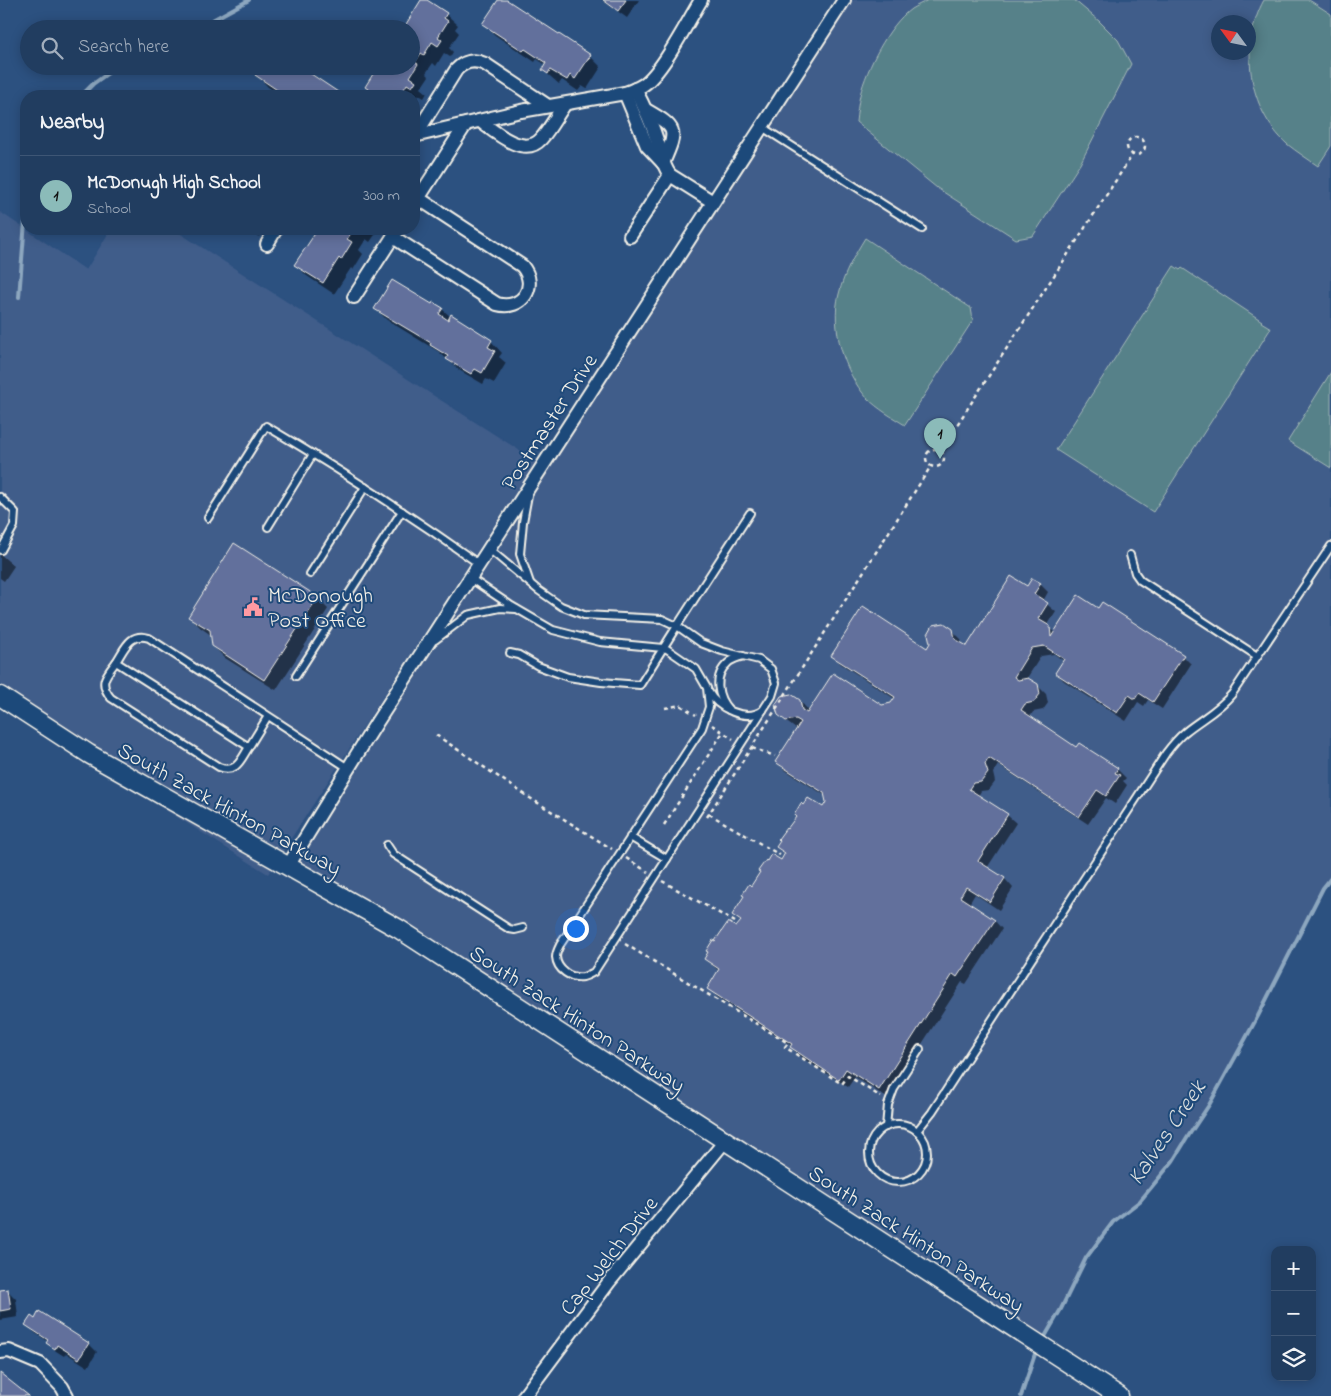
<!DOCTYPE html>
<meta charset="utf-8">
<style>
body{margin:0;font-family:"Indie Flower",sans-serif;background:#294466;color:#f1f3f6}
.controls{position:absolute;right:15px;bottom:15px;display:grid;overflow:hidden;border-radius:10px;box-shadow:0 2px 12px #0003}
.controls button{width:45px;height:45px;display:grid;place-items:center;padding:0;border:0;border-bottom:1px solid #3e5675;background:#213d60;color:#f1f3f6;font:25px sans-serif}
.compass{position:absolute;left:1211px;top:15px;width:45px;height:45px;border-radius:50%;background:#213d60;box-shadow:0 2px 12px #0003;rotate:303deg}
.you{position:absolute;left:575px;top:928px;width:18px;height:18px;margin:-12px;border:4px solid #fff;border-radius:50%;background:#1a73e8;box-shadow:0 0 0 8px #1a73e833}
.badge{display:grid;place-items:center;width:32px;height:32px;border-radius:50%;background:#8bbbb9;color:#111;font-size:16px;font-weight:700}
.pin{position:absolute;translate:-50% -41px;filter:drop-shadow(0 1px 2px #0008)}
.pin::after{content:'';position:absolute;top:26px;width:18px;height:15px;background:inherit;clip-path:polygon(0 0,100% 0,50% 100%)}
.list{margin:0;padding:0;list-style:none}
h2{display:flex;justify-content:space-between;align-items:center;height:65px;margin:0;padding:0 20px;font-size:21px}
h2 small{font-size:16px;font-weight:400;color:#a2aebd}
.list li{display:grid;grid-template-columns:32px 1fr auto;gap:15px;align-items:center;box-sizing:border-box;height:80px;padding:0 20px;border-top:1px solid #3e5675}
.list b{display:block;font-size:19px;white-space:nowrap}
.list p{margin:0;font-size:16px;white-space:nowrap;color:#a2aebd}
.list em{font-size:16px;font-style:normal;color:#a2aebd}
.icon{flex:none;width:28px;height:28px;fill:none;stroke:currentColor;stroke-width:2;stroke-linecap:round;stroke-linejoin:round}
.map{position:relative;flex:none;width:1331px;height:1396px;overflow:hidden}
.search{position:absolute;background:#213d60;box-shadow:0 2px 12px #0003;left:20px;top:20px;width:400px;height:55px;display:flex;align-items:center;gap:12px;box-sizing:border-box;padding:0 18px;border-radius:28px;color:#a2aebd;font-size:19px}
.panel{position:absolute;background:#213d60;box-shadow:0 2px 12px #0003;left:20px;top:90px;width:400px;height:145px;border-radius:20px}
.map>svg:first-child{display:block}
.built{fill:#405d8a;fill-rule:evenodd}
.green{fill:#568189;stroke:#a5b9b8}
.shadow{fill:#0007}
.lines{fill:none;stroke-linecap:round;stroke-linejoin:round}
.stream{stroke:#8da7bf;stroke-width:4}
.building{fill:#62709c;stroke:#f4f1e8}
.lane-casing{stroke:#f4f1e8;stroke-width:10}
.street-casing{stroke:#f4f1e8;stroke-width:16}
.secondary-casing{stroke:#f4f1e8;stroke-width:21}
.path{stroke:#f4f1e8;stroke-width:2.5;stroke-dasharray:4 4;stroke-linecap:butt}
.lane{stroke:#1f4a7a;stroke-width:6}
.street{stroke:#1f4a7a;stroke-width:12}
.secondary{stroke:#1f4a7a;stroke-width:18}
.labels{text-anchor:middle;stroke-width:4;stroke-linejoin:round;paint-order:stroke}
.street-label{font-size:22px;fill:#f4f1e8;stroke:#1f4a7a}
.poi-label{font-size:22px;fill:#f4f1e8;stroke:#1f4a7a;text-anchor:start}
.water-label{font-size:24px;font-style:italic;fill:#dadede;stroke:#1f4a7a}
</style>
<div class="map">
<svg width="1331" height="1396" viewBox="0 0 1331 1396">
<rect width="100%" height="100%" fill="#2c5180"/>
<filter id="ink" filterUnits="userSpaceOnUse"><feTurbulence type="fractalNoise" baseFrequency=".02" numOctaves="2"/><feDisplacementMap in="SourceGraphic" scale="10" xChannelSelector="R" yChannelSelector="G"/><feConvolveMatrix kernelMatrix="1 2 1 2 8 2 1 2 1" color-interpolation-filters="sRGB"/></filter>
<g filter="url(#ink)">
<!-- built -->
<g class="built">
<path d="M845,0H1331V878L1323,888L1258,1016L1209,1105L1189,1135L1173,1161L1140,1201L1113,1222L1086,1258L1061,1309L1038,1343L288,866ZM1218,22H1248V52H1218Z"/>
<path d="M0,212L86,270L111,229H173L536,461L268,874L0,706Z"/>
</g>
<!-- green -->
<g class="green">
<path d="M928,0H1074L1099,21L1118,40L1131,64L1080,164L1033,236L1016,239L937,188L856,122C857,113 858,104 860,95C867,68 888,26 911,9C916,6 922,3 928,0Z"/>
<path d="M1264,0H1309L1331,14V146L1318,166C1308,159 1297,152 1287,144C1248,109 1239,45 1264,0Z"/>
<path d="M865,238L971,308L973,320L905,425C892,417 878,409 867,398C844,373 830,326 839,294C844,273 854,256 865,238Z"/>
<path d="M1174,266L1180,270L1182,268L1262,321L1261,322L1271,328L1153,512L1056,450Z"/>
<path d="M1331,372V468L1288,441Z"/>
</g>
<!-- shadow -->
<g class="shadow">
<path d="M423,0H425L446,14L458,25L455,29L459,33L449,48L453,52L450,57L444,53L436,66L433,63L426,73L429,76L421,88L427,93L424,98L419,95L414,103V96H375L366,87L411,66Z"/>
<path d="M500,0H504L590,56L601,67L587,89L582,86L578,91L562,80L559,84L543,70L546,65L537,59L535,62L495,35L484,24Z"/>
<path d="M602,0H639L627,18Z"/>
<path d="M297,66L341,96H283L268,87L257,75Z"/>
<path d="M247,229H264L259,237Z"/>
<path d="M320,229H379L370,242L366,239L359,250L363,254L353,270L351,268L334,294L307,276L296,265Z"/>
<path d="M432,306L442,309L451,317L491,341L502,353L499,357L506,363L494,383L486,379L483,384L459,370L439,352L387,320L376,309Z"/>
<path d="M0,554L14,566L4,581L0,578Z"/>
<path d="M1040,584L1048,592L1043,601L1056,612L1047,626L1055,633L1098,609L1183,656L1191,664L1162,709L1148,700L1144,706L1138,702L1126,721L1064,681L1056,673L1064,661L1054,654L1041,656L1027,678L1037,685L1046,694L1048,703L1043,710L1033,712L1030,717L1077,748L1117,769L1126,778L1123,781L1127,785L1115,804L1106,798L1088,824L998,765L993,773L995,782L989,790L981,791L978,796L1007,815L1016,823L987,868L1005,879L1013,888L999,910L975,894L969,904L994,920L1002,929L966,984L962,982L887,1098L855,1077L848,1087L799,1056L791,1047L792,1046L717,997L709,988L719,971L705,959L716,943L737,929L741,922L733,915L752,887L781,862L786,855L778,847L823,809L828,802L826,796L785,770L777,762L798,728L796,729L788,723L779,715L800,701L809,711L881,706L892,704L895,699L841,664L833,656L927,650L952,630L961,639L962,645L967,648L1027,588Z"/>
<path d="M317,598L328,609L276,690L225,658L213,646L211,635L201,628L189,616Z"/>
<path d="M7,1290L16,1299L18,1317L0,1320V1291Z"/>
<path d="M40,1313L89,1344L97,1352L88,1367L66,1353L64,1356L56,1351L48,1343L49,1342L35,1333L27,1325L35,1320Z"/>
</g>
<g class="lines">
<!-- stream -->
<g class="stream">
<path d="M196,29L249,0"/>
<path d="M81,96L93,84L118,66"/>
<path d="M19,297L26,209"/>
<path d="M1043,1340L1061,1309L1086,1258L1113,1222L1140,1201L1173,1161L1189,1135L1209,1105L1258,1016L1323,888L1331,878"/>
<path d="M1021,1396L1035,1354L1038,1349"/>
</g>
</g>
<!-- building -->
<g class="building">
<path d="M421,0H427L447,13L444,18L448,21L438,37L442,40L438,46L432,42L424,55L421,53L415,62L418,64L410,77L416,81L412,87L407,84L400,96H378L365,87L378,66H411V29H403Z"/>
<path d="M498,0H507L591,55L575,79L570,75L567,80L550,70L548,74L542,70L546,63L525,49L523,51L482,24Z"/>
<path d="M603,0H626L618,11Z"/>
<path d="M261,66H299L344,96H286L255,75Z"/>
<path d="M318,229H361L358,232L354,229L347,239L352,242L341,260L339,258L323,283L294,265Z"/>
<path d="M392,280L432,304L433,302L443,308L439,314L448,320L451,314L492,340L488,347L495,351L482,373L475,369L471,374L446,359L448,356L430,345L431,343L374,309Z"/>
<path d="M234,543L318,597L264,680L212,646L210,630L188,617Z"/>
<path d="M1011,576L1027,586L1032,578L1041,583L1034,594L1048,603L1038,619L1050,626L1051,637L1078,595L1098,608L1102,602L1184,655L1153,702L1139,693L1135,699L1129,695L1117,713L1055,673L1064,659L1044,646L1032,648L1014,677L1018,680L1028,678L1038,684L1040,694L1034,702L1025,704L1021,710L1076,747L1079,743L1118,768L1115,773L1120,775L1106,796L1097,790L1079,817L989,758L985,764L988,773L981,782L973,783L969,789L1008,814L978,861L1005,878L990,902L966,887L960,897L995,920L957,977L953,974L879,1090L846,1069L839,1080L790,1047L792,1044L707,989L719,969L704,959L708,952L706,951L713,940L715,941L728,922L736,927L741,921L732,915L744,896L742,895L749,884L751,886L760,872L758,871L766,860L767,861L771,854L781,860L785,853L776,847L780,841L778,839L786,828L787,829L796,817L794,815L801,803L803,805L808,798L823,807L826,802L824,793L775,762L801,722L796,719L786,721L778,715L775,705L781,696L791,694L800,700L802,710L807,713L833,673L882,705L891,703L895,697L831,656L863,606L927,648L930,643L928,634L933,625L944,623L953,629L955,639L967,646Z"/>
<path d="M8,1289L11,1309L0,1311V1290Z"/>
<path d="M39,1311L89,1343L79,1359L57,1345L55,1349L46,1343L48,1340L25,1325L31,1316L35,1319Z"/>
<path d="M0,1373L29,1396H0Z"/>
</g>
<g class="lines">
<!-- lane casing -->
<g class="lane-casing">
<g id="lane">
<path d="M762,127L922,229"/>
<path d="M528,495L523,522L520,554L530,583"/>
<path d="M0,497L15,512L14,526L1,550"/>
<path d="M208,518L266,426C339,469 410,515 479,564"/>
<path d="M268,527L313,454"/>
<path d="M489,549L538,590L561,606L584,615L662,619L677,626L750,513"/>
<path d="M1130,555L1135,573L1140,580L1257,656"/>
<path d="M310,574L365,487"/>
<path d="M470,578L510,605L553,630L600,642L663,648L667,649L696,669L707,688L709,707L702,728L560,945C558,949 556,953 556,957C557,970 571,979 583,977C587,976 590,974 594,972L772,696L776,683L771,669L759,660L722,651L701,643L677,626L640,685L601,682L568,677L538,666L519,655L510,653"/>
<path d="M435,640L468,615L500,608L516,609"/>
<path d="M116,662C106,675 98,683 111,698L219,767C237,774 241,759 249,747"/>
<path d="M296,676L402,511"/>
<path d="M708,691C717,708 746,723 763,710"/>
<path d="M729,710C717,697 713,676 728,663C732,659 738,658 743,656"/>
<path d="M268,716L249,747L116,662C125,648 130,632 149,638L348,768"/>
<path d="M630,837L667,859"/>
<path d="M387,845L393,854L509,929L515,930L523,928"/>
<circle cx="898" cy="1153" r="29"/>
<path d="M886,1127L888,1105L894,1089L920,1049"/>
<path d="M917,1131L932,1112L1166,753C1172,745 1178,738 1185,732C1201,719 1219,710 1232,694L1331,546"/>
</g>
</g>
<!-- street casing -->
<g class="street-casing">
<g id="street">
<path d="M635,89C644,106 652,124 658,143C662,154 662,165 670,175L713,202"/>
<path d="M625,93L647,146L663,163"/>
<path d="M646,110C677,128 678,129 663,163"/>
<path d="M480,121C495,132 524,158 541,139C550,129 557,115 565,104"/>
<path d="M414,136L521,111L625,93C631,91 637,89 643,85C662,73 688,21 701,0"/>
<path d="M415,136L456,70C464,61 474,59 485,64L548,106"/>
<path d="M414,205L466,124"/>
<path d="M630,236L670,175"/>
<path d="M393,237L497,304C522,311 539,286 522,266L418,198"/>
<path d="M267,244L276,229"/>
<path d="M354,297L398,229"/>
<path d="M288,866L377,722L844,0"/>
<path d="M0,1352L9,1351L40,1364L62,1387L67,1396"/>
<path d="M524,1396L609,1282L725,1141"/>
</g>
</g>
<!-- secondary casing -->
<g class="secondary-casing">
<path id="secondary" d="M0,696L89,754L399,929L1119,1396"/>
</g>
<!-- path -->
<g class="path">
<circle cx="1136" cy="146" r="9"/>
<circle cx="935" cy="458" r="9"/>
<path d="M940,451L1133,154"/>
<path d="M665,708L680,705L696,715"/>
<path d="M712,725L733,739"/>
<path d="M436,735L530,798L612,849"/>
<path d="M752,748L775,756"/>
<path d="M709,814L780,855"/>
<path d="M707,817L931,466"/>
<path d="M664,825L723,732"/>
<path d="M626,858L648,872"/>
<path d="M662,881L735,922"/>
<path d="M625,944L788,1043L785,1047L842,1084L848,1076L881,1097"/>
</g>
<!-- lane -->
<use href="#lane" class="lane"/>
<!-- street -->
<use href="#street" class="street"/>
<!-- secondary -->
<use href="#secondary" class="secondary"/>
</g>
</g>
<!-- icons -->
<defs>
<g id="civic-bare" transform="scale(1.5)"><path d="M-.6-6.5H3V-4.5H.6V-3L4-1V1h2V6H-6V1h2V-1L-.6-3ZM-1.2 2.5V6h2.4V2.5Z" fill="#ff9aa2" stroke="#1f4a7a" stroke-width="2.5" paint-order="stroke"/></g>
</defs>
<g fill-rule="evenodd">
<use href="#civic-bare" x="253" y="607"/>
</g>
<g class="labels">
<!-- street labels -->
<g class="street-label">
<text transform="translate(548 421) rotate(-57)" y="8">Postmaster Drive</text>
<text transform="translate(230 808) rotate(29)" y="8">South Zack Hinton Parkway</text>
<text transform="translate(578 1018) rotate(33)" y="8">South Zack Hinton Parkway</text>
<text transform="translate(917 1238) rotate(33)" y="8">South Zack Hinton Parkway</text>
<text transform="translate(608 1255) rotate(-52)" y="8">Cap Welch Drive</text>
</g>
<!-- poi labels -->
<g class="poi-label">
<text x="268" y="602">McDonough<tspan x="268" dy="25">Post Office</tspan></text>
</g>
<!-- water labels -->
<g class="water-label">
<text transform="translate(1166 1132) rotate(-56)" y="8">Kalves Creek</text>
</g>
</g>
</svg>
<div class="controls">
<button>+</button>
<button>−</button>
<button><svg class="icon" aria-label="layers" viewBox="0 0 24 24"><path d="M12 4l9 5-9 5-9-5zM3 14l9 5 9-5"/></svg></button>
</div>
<svg class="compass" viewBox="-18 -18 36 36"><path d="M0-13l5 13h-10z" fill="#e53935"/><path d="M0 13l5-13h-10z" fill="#a2aebd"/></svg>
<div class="you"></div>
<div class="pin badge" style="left:940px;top:459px">1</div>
<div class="search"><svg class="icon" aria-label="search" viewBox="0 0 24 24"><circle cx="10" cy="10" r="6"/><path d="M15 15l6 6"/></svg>Search here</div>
<section class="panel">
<h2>Nearby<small></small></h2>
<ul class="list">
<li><span class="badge">1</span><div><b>McDonugh High School</b><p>School</p></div><em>300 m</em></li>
</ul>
</section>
</div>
